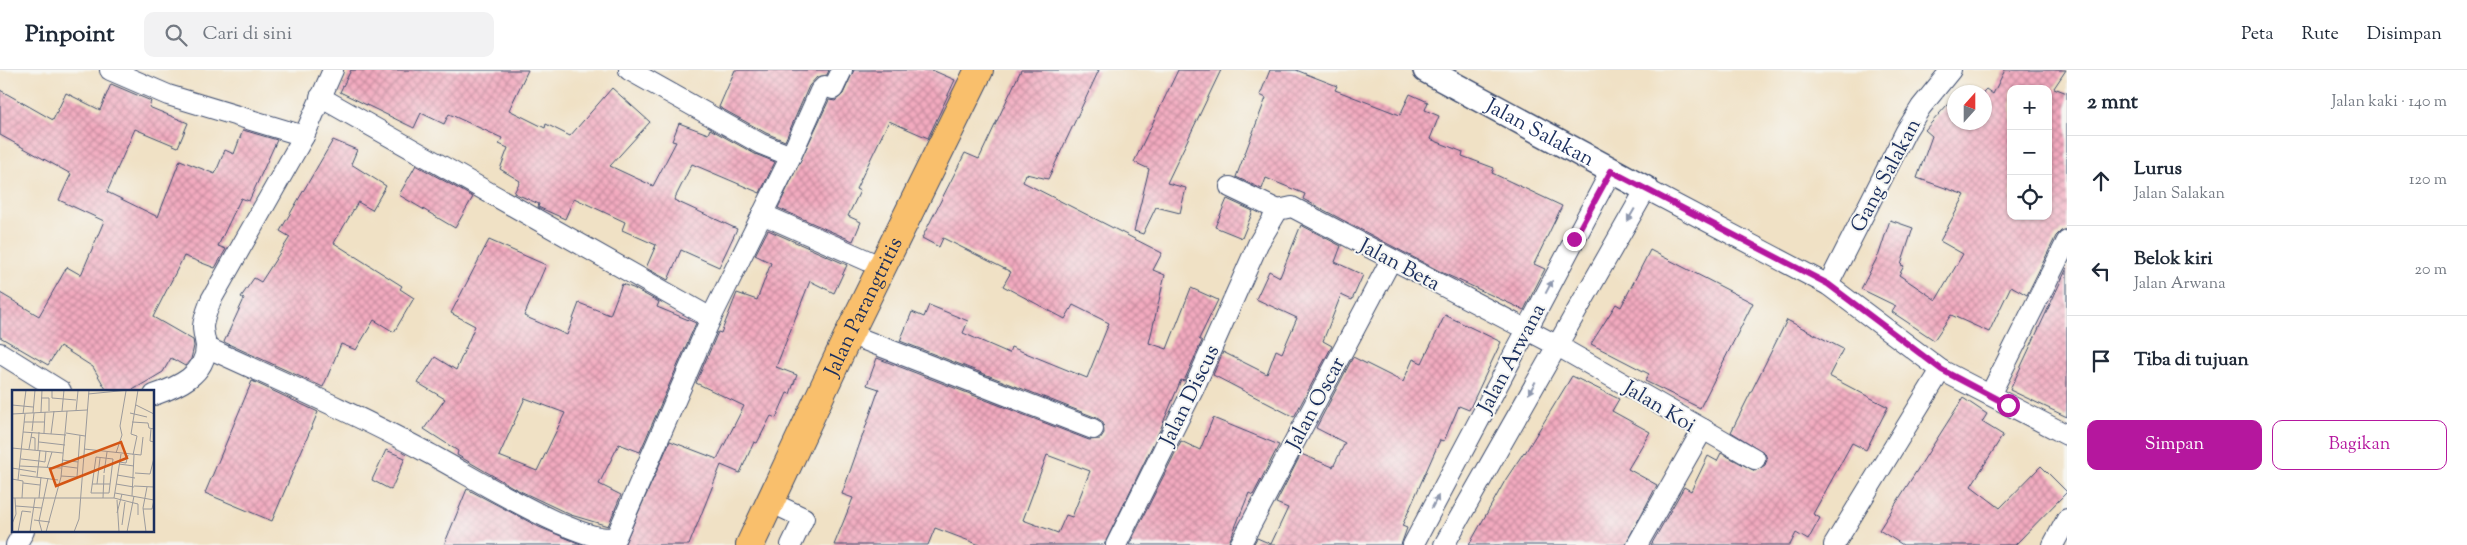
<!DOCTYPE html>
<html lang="id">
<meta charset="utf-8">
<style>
body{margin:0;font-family:"Sorts Mill Goudy",serif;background:#f2f2f3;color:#1f2937}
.controls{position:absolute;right:15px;top:15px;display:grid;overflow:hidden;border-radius:10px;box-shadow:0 1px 4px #0004}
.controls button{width:45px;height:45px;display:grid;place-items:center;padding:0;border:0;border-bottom:1px solid #e0e1e3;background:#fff;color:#1f2937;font:25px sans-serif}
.compass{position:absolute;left:1947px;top:15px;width:45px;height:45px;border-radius:50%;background:#fff;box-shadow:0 1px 4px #0004;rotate:21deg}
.stop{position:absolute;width:15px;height:15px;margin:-11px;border:4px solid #b5179e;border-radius:50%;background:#fff}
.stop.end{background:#b5179e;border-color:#fff;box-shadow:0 1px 5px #0008}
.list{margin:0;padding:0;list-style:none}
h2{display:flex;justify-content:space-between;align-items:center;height:65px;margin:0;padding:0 20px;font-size:21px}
h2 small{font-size:16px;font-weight:400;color:#747a83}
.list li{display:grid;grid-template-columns:32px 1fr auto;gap:15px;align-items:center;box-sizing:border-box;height:90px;padding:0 20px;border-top:1px solid #e0e1e3}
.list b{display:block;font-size:19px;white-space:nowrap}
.list p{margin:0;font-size:16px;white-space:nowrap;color:#747a83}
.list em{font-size:16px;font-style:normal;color:#747a83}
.actions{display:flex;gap:10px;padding:15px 20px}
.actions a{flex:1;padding:11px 0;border:1px solid #b5179e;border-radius:10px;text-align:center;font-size:18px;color:#b5179e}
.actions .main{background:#b5179e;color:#fff}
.icon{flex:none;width:28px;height:28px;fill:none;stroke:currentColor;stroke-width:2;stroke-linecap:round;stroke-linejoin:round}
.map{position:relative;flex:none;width:2067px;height:475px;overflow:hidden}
header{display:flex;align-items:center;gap:30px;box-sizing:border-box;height:70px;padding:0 25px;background:#fff;border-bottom:1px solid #e0e1e3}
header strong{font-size:24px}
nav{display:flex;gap:28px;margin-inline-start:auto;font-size:18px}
.search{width:350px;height:45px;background:#f2f2f3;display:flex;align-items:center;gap:12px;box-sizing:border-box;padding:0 18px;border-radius:10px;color:#747a83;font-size:19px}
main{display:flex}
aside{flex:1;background:#fff}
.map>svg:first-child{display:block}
.building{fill:url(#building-cross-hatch);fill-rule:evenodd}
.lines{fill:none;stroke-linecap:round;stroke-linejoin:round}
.minor-casing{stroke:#3b4a6d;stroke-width:22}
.tertiary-casing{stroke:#3b4a6d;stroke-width:28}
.primary-casing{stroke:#3b4a6d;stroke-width:30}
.minor{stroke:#fff;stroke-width:20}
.tertiary{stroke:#fff;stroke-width:25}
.primary{stroke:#f9bf6c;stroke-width:28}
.oneway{fill:#8d97ae}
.route{stroke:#b5179e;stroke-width:6}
.labels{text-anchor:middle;stroke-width:4;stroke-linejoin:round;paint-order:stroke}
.street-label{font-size:21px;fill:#1b2f5e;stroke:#f6f6f2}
.inset-road{fill:none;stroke:#9b9a9c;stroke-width:1}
.view{fill:#d45514;fill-opacity:0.15;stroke:#d45514;stroke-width:2.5}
.inset-edge{fill:none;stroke:#1b2f5e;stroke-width:2.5}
</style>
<header>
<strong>Pinpoint</strong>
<div class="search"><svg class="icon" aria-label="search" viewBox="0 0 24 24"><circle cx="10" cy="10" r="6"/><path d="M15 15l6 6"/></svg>Cari di sini</div>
<nav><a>Peta</a><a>Rute</a><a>Disimpan</a></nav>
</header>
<main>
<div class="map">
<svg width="2067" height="475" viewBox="0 0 2067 475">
<defs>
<pattern id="building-cross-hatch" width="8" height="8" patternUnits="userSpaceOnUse" patternTransform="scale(1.25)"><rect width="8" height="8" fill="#f3aabf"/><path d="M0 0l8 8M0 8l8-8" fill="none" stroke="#c48b9e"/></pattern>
</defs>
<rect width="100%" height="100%" fill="#f6f6f2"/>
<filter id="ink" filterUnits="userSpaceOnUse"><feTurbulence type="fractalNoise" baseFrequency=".02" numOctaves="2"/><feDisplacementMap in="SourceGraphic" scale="10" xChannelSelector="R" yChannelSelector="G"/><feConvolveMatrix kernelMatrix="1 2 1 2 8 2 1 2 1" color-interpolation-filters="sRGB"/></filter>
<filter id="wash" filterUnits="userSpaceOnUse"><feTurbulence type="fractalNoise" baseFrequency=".0096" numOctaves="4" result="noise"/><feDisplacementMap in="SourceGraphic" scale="20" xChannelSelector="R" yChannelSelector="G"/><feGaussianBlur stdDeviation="1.12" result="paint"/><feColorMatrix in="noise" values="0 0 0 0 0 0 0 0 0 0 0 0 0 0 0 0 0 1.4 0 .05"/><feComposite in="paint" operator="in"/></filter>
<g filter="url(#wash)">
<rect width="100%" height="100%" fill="#f0e1c5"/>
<g id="blocks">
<!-- building -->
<g class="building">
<path d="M351,0H528L509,40L545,58L546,54L570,66L612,18L650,52L610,96L653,116L676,72L672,71L679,53L708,64L710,59L755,84L775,92L760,123L692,94L674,130L737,159L719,197L681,180L668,210L646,198L656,175L622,160L625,152L574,128L565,149L538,137L539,134L514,123L520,111L500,99L508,78L499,74L502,68L449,44L444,54L421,43L414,58L340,22Z"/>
<path d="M735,0H829L827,5L817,7L809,16L785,71L766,63L719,37Z"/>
<path d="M854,0H932L955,10L928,68L889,51L856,119L860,121L848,146L861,152L853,171L778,138L829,30L835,31L843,24Z"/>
<path d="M1021,0H1099L1048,109L1026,104L1023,112L1162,183L1153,200L1165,205L1149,273L1167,279L1191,218L1218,230L1199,269L1202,271L1184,311L1181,310L1160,360L1104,475H980L935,458L928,475H834L853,428L842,424L879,319L867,315L877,288L1089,370L1100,369L1104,363L1103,352L1097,348L900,271L912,242L924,247L929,235L968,251L963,263L1009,283L1011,277L1087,308L1109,253L1073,235L1065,249L1003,216L1011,202L943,168L939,177L922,168L965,83L979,89ZM1047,385L1090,401L1072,447L1066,445L1058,463L1023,450Z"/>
<path d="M1178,0H1221L1167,113L1186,118L1180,143L1156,137L1143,164L1134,161L1149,99L1134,92Z"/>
<path d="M1270,0H1296L1337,16L1335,20L1400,45L1410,24L1428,32L1425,40L1439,46L1430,69L1463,82L1462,86L1494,98L1492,103L1562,136L1534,194L1545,199L1524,240L1443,203L1303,129L1305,124L1266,108L1262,119L1236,107L1266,28L1260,25Z"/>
<path d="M2005,0H2066L2054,18L2067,23V159L2061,161L2056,166L2027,225L2011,216L1989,262L1951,245L1934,270L1892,242L1896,236L1861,219L1879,184L1890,150L1913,158L1901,195L1904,196L1899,205L1936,230L1963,184L1940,171L1965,125L1917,108L1932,66L1925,60L1954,27V52H1984L1983,22L1986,19L1993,24ZM2011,19H2048V146H2011Z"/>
<path d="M111,14L151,31L149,37L188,53L178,77L135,59L107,122L158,147L180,90L215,104L225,80L234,84L243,60L277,70L249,131L241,128L218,176L226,179L215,198L184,186L153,247L193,270L194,276L191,289L185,296L171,288L163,302L131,321H107L93,297L60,276L48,295L0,267V223L39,246L67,197L81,205L104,151L59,130L71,104L0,65V20L53,50L66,23L100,40Z"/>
<path d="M333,70L357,80L351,94L386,116L372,140L358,132L334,173L402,216L400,219L414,228L394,262L374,250L356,280L341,274L323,317L224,272L244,229L241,227L254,208L261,212L290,167L280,161Z"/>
<path d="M416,95L473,127L455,158L399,125Z"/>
<path d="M1227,129L1253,141L1242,168L1215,157Z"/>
<path d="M1301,155L1341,176L1335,192L1363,205L1352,230L1341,225L1323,271L1332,276L1294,347L1213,305L1223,282L1267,304L1276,280L1282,283L1297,248L1256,229L1269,201L1280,207Z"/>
<path d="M768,160L847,195L834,223L810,211L776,297L797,305L790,324L787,323L776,348L771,346L757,373L754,372L740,403L721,395L689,475H624L670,371L717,389L744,336L696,313L718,262L721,263L737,223L757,230L771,193L755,185Z"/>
<path d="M489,170L546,195L524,246L567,265L579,233L610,245L622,214L633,218L659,232L657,237L696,253L640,382L619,374L599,414L621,425L608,456L571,445L516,419L457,385L458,381L424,359L445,329L418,313L435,287L456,300L475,256L451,243ZM525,328L565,343L537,401L499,386Z"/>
<path d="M1650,180L1753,233L1700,338L1645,311L1649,304L1591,274L1616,234L1621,237Z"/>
<path d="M2067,198V347L2010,320Z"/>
<path d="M1445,245L1501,272L1469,340L1459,336L1444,371L1440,370L1402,456L1407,458L1401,475H1253L1257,468L1271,474L1288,438L1276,433L1301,384L1333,397L1345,373L1316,358L1353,287L1403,312L1413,289L1422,293Z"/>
<path d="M1787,250L1843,279L1829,306L1888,337L1866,380L1852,373L1813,444L1820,448L1808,470L1796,463L1790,475H1651L1684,417L1691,421L1708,386L1717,391L1721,383L1755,401L1765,395L1767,389L1765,383L1731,362Z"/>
<path d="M1572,306L1619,329L1612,341L1650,362L1628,399L1657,415L1625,475H1469L1506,409L1524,382L1525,383Z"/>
<path d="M252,311L318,342L272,451L205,423Z"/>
<path d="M1963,328L1987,344L1982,352L2003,365L1971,416L2000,438L2041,396L2067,422L2015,475H1903L1879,460Z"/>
<path d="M1213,348L1279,375L1253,425L1249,423L1228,475H1129L1181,371L1200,380Z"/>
<path d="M386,380L405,388L391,420L372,410Z"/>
<path d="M467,419L539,457L583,475H444Z"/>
</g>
</g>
</g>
<g filter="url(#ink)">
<use href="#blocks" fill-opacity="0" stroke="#3b4a6d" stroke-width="1"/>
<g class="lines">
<!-- minor casing -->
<g class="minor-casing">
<g id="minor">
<path d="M110,0L168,25L304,66"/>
<path d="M629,0L761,74L791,86"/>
<path d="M320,27L711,248"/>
<path d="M1230,117L1278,140"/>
<path d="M762,144L882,197"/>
<path d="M1828,215L1906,61L1921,37L1951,0"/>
<path d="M849,264L1093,359"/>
<path d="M206,277C280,311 356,344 428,383C472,407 515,434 561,454C576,460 600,471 616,467L711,248L791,86L820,21L825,16L833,19L842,0"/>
<path d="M0,283L61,321"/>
<path d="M154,325C177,317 206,305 206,276C205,269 203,263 203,256C204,248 208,238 211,230L304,66L333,0"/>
<path d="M1990,325L2067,171"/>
<path d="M1703,359L1755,389"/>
<path d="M770,432L804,448L791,475"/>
<path d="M16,475L24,461"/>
<path d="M1116,475L1194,318L1258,174L1278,140L1292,137L1556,275L1703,359L1637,475"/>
<path d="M1240,475L1391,190"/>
<path d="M1413,475L1611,101"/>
<path d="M1444,475L1646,119L1828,215L1941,300L2067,365"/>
<path d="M1834,475L1941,300"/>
<path d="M2053,475L2067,449"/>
</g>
</g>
<!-- tertiary casing -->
<g class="tertiary-casing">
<g id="tertiary">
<path id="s1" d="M1426,0L1646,119"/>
</g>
</g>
<!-- primary casing -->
<g class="primary-casing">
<g id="primary">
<path id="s2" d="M750,475L849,264L979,0"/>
</g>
</g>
<!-- minor -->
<use href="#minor" class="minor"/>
<!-- tertiary -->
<use href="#tertiary" class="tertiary"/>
<!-- primary -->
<use href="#primary" class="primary"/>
</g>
<!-- one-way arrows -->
<defs><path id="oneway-solid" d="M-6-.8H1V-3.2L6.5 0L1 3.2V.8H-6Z" transform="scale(1.25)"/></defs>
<g class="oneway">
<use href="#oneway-solid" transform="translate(1631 145) rotate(120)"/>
<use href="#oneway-solid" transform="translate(1549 217) rotate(-62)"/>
<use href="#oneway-solid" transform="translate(1532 318) rotate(119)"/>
<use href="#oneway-solid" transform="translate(1435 432) rotate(-62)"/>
</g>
</g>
<g class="lines" filter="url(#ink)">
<!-- route -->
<path class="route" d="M1574,169L1611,101L1828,214L1942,300L2008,335"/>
</g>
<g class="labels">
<!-- street labels -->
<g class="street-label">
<text dy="7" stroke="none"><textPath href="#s1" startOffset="130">Jalan Salakan</textPath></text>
<text transform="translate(1885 105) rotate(-62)" y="7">Gang Salakan</text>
<text transform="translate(1400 194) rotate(28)" y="7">Jalan Beta</text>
<text dy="7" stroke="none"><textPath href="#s2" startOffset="264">Jalan Parangtritis</textPath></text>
<text transform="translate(1511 288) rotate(-62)" y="7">Jalan Arwana</text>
<text transform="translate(1189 325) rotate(-64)" y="7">Jalan Discus</text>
<text transform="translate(1315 333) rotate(-62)" y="7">Jalan Oscar</text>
<text transform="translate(1660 336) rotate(31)" y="7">Jalan Koi</text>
</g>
</g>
<!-- overview -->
<g transform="translate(12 320)">
<rect width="142" height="142" fill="#f0e1c5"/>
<path class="inset-road" d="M40,0V8L64,10M76,4L117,0M29,8H37V21M0,15L21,17M124,15L142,24M50,21L52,0M64,21L66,1M29,22L30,0M21,23L23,0M118,23L135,27M0,24L75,20M11,24L14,0M12,32H32M120,32L136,33L137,38L142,39M139,39L138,51L142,52M20,41L22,23M11,42L54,45M32,43L33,22M54,43L73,46M39,44L42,21M19,47L23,48V60M27,52L53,55M0,58L51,63M17,59L20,42M72,59L129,65L131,47M26,60L27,42M104,63L110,45L108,36L114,1M121,65L125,46L119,44L126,0M84,67L101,69L97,103H79ZM9,69L27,71M50,70L66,72M27,71L33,72L34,61M107,72L114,73L116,65M107,74L122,76M8,76L49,78M49,76L65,78M0,78L24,82M35,78L40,62M92,83L95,62M123,83L138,84L142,68M8,85L46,90M105,85L123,88M49,86L65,87L68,45M25,87L28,60M0,89L11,91L10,108M6,90L13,24M11,93L28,95M80,94H98M85,94L88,68M104,94L122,97M122,96L142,97M103,103L142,110M120,106L122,65M0,108H102M27,108L29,87M91,108L92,85M102,108L109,64M102,108L126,114V125M105,110L107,142M4,116L30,118M131,119H140L142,110M105,123L110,104M22,130L38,132M0,134L4,124L3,108M110,135L113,112M6,142L10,121L19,122M18,142L23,108M30,142L27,131L36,88M34,142L49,87L55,21M62,142L67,129L77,0M115,142L122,106M134,142L131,118L135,97"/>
<path class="view" d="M109,52L115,68L44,96L38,79Z"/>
<rect width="142" height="142" class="inset-edge"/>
</g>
</svg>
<div class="controls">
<button>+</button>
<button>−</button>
<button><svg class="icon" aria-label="locate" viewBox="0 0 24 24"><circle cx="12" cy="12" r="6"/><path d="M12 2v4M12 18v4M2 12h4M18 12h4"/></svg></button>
</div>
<svg class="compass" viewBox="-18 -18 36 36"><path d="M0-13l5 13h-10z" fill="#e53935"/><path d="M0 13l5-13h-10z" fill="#747a83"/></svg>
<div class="stop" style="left:2008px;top:335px"></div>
<div class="stop end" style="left:1574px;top:169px"></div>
</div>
<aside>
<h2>2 mnt<small>Jalan kaki · 140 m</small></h2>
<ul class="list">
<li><svg class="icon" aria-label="ahead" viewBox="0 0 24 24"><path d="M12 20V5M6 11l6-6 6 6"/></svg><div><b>Lurus</b><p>Jalan Salakan</p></div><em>120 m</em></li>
<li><svg class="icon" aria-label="left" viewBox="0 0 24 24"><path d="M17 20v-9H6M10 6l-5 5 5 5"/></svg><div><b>Belok kiri</b><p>Jalan Arwana</p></div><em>20 m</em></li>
<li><svg class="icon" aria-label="arrive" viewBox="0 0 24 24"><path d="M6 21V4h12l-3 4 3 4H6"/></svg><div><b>Tiba di tujuan</b></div></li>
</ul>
<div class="actions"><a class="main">Simpan</a><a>Bagikan</a></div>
</aside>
</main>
